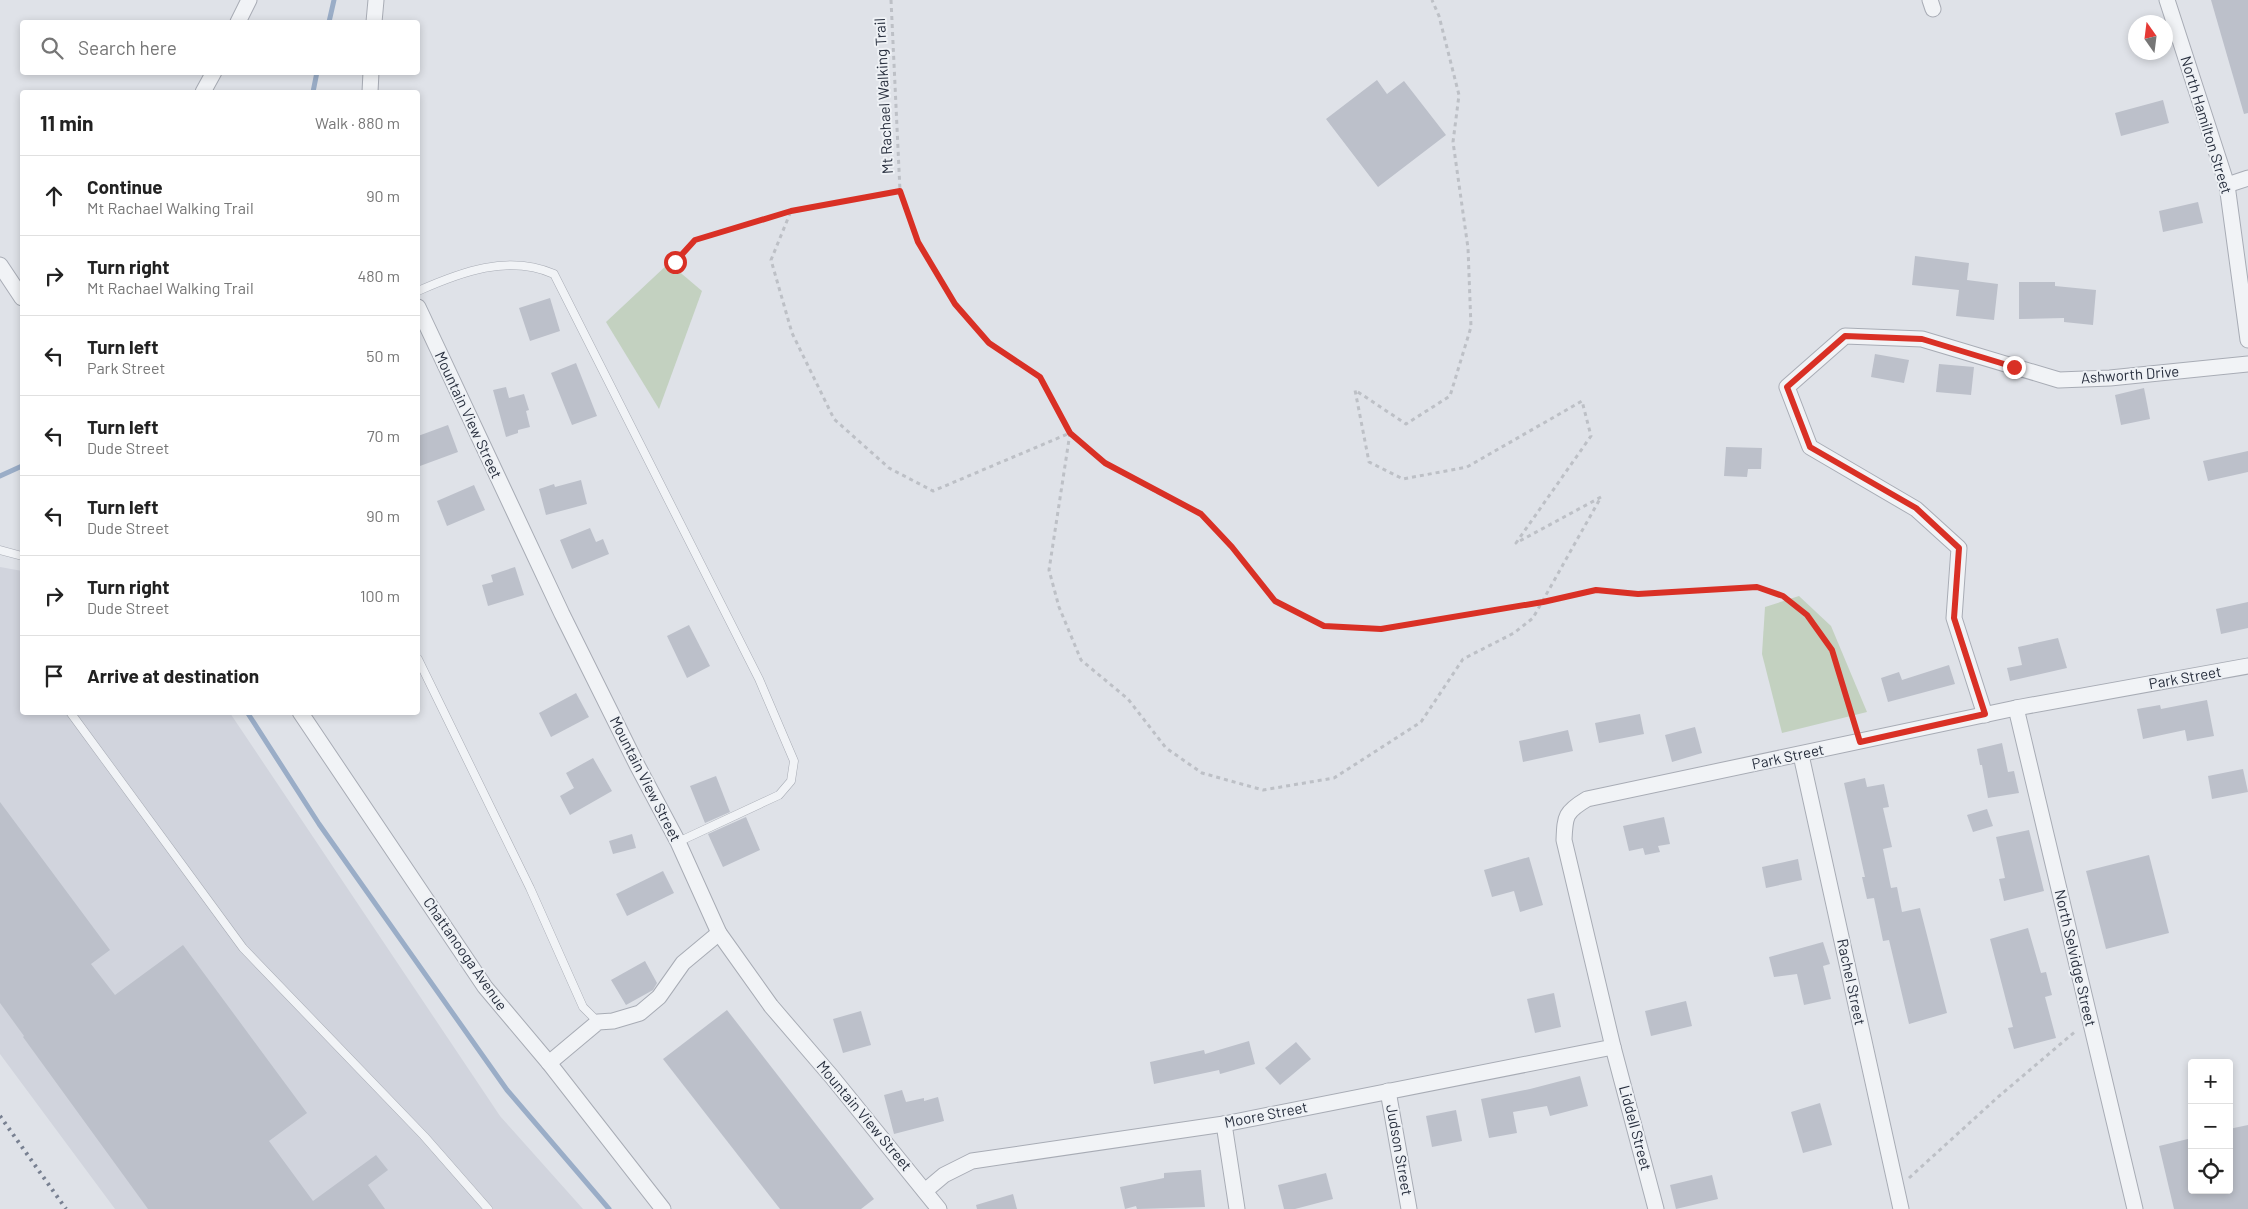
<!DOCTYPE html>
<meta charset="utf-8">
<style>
body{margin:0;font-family:Barlow,sans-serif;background:#f6f6f6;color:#222}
.controls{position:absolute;right:15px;bottom:15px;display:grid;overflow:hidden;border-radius:5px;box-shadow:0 2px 8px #0003}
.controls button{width:45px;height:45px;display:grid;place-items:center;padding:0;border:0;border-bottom:1px solid #e0e0e0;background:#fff;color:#222;font:25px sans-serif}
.compass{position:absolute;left:2128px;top:15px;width:45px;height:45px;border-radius:50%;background:#fff;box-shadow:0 2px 8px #0003;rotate:346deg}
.stop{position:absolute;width:15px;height:15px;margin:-11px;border:4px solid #d93025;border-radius:50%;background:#fff}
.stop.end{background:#d93025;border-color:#fff;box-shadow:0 1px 5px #0008}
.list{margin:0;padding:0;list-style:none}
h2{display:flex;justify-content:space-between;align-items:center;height:65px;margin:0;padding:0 20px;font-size:21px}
h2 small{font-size:16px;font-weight:400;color:#767676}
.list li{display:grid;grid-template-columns:32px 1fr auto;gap:15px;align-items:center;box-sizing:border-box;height:80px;padding:0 20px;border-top:1px solid #e0e0e0}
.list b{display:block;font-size:19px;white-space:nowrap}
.list p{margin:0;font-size:16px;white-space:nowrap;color:#767676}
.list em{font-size:16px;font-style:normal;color:#767676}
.icon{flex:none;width:28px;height:28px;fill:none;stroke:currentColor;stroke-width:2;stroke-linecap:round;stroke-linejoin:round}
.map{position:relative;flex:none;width:2248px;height:1209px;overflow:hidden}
.search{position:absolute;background:#fff;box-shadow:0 2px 8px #0003;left:20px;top:20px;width:400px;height:55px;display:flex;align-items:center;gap:12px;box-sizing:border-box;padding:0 18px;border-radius:5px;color:#767676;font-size:19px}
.panel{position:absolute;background:#fff;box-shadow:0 2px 8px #0003;left:20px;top:90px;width:400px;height:625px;border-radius:5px}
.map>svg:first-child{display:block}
.built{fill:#d1d4dd}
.green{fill:#c3d1c0}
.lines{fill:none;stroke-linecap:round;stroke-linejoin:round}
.stream{stroke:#9aadc7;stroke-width:5}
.building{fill:#bcc0ca}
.service-casing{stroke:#a8acb5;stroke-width:9}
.minor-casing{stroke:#a8acb5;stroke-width:17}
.path{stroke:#bdc0c6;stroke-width:3;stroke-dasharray:4 4;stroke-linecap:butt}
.service{stroke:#f1f3f6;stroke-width:8}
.minor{stroke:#f1f3f6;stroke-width:15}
.rail{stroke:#788091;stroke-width:4;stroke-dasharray:2.5 5;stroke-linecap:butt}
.route{stroke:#d93025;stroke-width:6}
.labels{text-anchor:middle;stroke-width:4;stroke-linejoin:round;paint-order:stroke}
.street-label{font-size:15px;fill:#282f3e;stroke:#eef1f5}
</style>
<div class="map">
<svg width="2248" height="1209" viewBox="0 0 2248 1209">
<rect width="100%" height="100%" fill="#dfe2e8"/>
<!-- built -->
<path class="built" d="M0,567L22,571V712L230,713L500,1116L583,1209H115L0,1054Z"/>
<!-- green -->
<g class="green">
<path d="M669,263L702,291L659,409L606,322Z"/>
<path d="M1799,596L1831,626L1867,712L1782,733L1762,654L1765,607Z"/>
</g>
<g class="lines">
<!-- stream -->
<g class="stream">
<path d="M329,22L334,0"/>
<path d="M313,92L317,72"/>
<path d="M0,476L22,466"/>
<path d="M247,712L319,824L507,1090L609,1209"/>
</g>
</g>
<!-- building -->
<g class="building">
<path d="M2211,0H2248V113L2244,114Z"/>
<path d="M1377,80L1387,94L1404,81L1446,135L1378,187L1326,119Z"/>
<path d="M2163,100L2169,123L2121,136L2115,113Z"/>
<path d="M2198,202L2203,223L2163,232L2159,211Z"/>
<path d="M1915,256L1969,263L1967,280L1998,284L1994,320L1956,316L1959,290L1912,285Z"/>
<path d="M2019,282H2055V286L2096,290L2093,325L2064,322V318L2019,319Z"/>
<path d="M550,298L560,331L530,341L519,308Z"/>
<path d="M1875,354L1909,360L1904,383L1871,377Z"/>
<path d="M576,363L597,416L572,425L551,373Z"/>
<path d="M1939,364L1974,367L1971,395L1936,392Z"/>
<path d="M506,387L509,398L524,394L529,410L526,411L530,427L518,430V433L506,437L493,390Z"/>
<path d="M2144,388L2150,419L2121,425L2115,395Z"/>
<path d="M448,425L458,452L420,466L418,459V436Z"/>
<path d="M1726,447L1762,448L1761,469H1748L1747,477L1724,476Z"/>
<path d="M2248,451V472L2208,481L2203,461Z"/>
<path d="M581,480L587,504L546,515L539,489L554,484L555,487Z"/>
<path d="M474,485L485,510L447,526L437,501Z"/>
<path d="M590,528L596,542L603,539L609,554L572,569L560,540Z"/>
<path d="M515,567L524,595L488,606L482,585L493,582L491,575Z"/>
<path d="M2248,602V628L2221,634L2216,609Z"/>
<path d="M689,625L710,666L687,678L667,636Z"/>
<path d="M2058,638L2067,668L2010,681L2007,668L2022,665L2018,647Z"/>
<path d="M1949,665L1955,684L1888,702L1881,678L1899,672L1902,680Z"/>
<path d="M576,693L589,717L551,737L539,713Z"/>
<path d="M2207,700L2214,736L2187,741L2185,730L2143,739L2137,709L2160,705L2161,709Z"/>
<path d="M1640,714L1644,734L1599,743L1595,723Z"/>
<path d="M1695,727L1702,753L1672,762L1665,735Z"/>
<path d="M1568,730L1573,751L1523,762L1519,741Z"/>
<path d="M2002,743L2008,772L2014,771L2019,793L1988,798L1982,765H1980L1977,749Z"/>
<path d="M593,758L612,791L570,815L560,796L574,788L566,773Z"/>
<path d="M2243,769L2248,792L2212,799L2208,776Z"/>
<path d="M716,776L730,812L705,823L690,786Z"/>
<path d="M1865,778L1867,787L1884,784L1889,807L1883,808L1892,847L1883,849L1891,888L1897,887L1902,912L1920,908L1947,1013L1909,1024L1889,940L1883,941L1874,898L1867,899L1862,877H1865L1844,783Z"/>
<path d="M0,802L110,950L91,964L115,995L183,945L307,1113L269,1141L313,1201L376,1155L388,1170L368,1185L385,1209H148L23,1037L24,1036L0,1003Z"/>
<path d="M1987,809L1993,826L1973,832L1967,815Z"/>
<path d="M746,817L760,850L723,867L708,834Z"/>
<path d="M1664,817L1670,844L1658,846L1660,852L1645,855L1643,848L1629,851L1623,826Z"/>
<path d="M2029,830L2044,891L2004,901L1999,879L2005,878L1996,837Z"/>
<path d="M632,834L636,848L613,854L609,841Z"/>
<path d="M2149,855L2169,933L2106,949L2086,871Z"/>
<path d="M1529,857L1543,905L1520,912L1514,891L1492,897L1484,870Z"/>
<path d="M1798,859L1802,880L1766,888L1762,867Z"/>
<path d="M663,871L674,893L627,916L616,894Z"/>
<path d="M2028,928L2041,973L2046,972L2052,995L2045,997L2056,1038L2014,1049L2008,1028L2013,1027L1990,939Z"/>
<path d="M1823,942L1830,964L1823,966L1831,999L1804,1005L1797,974L1774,977L1769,957Z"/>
<path d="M645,961L657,983L653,990L626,1005L611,980Z"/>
<path d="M1554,993L1561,1027L1535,1033L1527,999Z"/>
<path d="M1686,1001L1692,1026L1651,1036L1645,1011Z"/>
<path d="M727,1010L874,1199L861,1209H780L663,1059Z"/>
<path d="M861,1011L871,1045L843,1053L833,1019Z"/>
<path d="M1249,1041L1255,1064L1220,1074L1219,1070L1154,1084L1150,1062L1204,1050L1205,1054Z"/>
<path d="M1296,1042L1311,1059L1280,1085L1265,1068Z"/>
<path d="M1580,1076L1588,1106L1550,1116L1547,1106L1513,1112L1517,1133L1489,1138L1481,1099L1530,1089Z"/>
<path d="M902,1090L906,1102L924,1098V1101L938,1097L944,1121L894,1134L884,1095Z"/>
<path d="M1820,1103L1832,1145L1803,1153L1791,1112Z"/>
<path d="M1456,1110L1462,1141L1432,1147L1426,1116Z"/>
<path d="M2248,1125V1209H2174L2159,1146L2192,1138V1190H2229V1129Z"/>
<path d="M1201,1170L1205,1207L1137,1209L1136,1206L1125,1209L1120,1187L1164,1178V1173Z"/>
<path d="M1326,1173L1333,1199L1295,1209H1284L1278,1185Z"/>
<path d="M1712,1175L1718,1199L1676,1209L1670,1185Z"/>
<path d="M1013,1194L1017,1209H977L976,1205Z"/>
</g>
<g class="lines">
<!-- service casing -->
<g class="service-casing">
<g id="service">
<path d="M418,291C461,272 508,254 554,274L759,679L794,761L791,781L779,795L678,842"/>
<path d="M0,550L22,556"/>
<path d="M418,659L530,888L583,1007L598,1022"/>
<path d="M70,712L243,948L424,1136L488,1209"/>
</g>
</g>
<!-- minor casing -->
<g class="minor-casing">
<g id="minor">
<path d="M1930,0L1933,9"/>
<path d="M2167,0L2227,185L2248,340"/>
<path d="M238,22L249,0"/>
<path d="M374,22L376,0"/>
<path d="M203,92L214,72"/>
<path d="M370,92L371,72"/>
<path d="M2227,185L2248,178"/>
<path d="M0,265L22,298"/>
<path d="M418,307L562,614L637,765L678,842L719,933L771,1006L832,1077L939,1209"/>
<path d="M2016,708L2135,1209"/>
<path d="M300,712L485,987L549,1063L663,1209"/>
<path d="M1985,715L1954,618L1959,548L1916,509L1810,447L1787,387L1845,336L1922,339L2059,380L2110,378L2248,364"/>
<path d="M1801,755L1901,1209"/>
<path d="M549,1063L598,1022L613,1021L640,1013L659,997L683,963L719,933"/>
<path d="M1388,1091L1409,1209"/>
<path d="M1224,1124L1237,1209"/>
<path d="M925,1191L944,1175L972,1161L1224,1124L1613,1047"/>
<path d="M1656,1209L1613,1047L1564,840C1565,816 1565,812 1587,799L2016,708L2248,666"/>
</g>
</g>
<!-- path -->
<g class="path">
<path d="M891,0L900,191L918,242L955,305L989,343L1040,377L1070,433L1105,463L1158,493L1201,514L1232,547L1275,601L1324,626L1381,629L1543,602L1596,591L1638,594L1757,587L1783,596L1807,615L1832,650L1855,727"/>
<path d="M900,191L791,211L771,260L792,333L834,419L889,468L933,491L1070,433"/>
<path d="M675,262L695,240L791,211"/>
<path d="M1070,433L1049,570L1059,607L1081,660L1128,699L1166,748L1202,773L1263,790L1334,778L1421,722L1463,659L1514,633L1533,618L1601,497L1516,543L1591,436L1582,401L1467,467L1403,479L1369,462L1355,390L1406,424L1450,396L1471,327L1468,248L1453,142L1459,95L1439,16L1432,0"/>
<path d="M1909,1178L1998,1097L2077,1030"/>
</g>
<!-- service -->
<use href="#service" class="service"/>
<!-- minor -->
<use href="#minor" class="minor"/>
<!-- rail -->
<path class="rail" d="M0,1116L66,1209"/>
</g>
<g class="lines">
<!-- route -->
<path class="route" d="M675,262L695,240L791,211L900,191L918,242L955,304L989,343L1040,377L1070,433L1105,463L1201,514L1232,547L1275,601L1324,626L1381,629L1543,602L1596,590L1638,594L1757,587L1783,596L1807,615L1832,650L1860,742L1985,714L1954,618L1959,548L1916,508L1810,447L1787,387L1845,336L1922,339L2014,367"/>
</g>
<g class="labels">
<!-- street labels -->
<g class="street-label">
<text transform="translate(884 96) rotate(-93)" y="5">Mt Rachael Walking Trail</text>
<text transform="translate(2206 125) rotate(73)" y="5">North Hamilton Street</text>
<text transform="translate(2130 375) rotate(-4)" y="5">Ashworth Drive</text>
<text transform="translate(468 415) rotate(65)" y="5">Mountain View Street</text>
<text transform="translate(2185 678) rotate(-10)" y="5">Park Street</text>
<text transform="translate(1788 757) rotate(-12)" y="5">Park Street</text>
<text transform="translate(645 779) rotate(63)" y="5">Mountain View Street</text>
<text transform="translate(465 954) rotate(55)" y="5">Chattanooga Avenue</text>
<text transform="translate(2075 958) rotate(77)" y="5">North Selvidge Street</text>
<text transform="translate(1851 982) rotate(78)" y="5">Rachel Street</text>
<text transform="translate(1266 1115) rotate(-11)" y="5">Moore Street</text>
<text transform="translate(864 1116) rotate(50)" y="5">Mountain View Street</text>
<text transform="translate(1635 1128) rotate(75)" y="5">Liddell Street</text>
<text transform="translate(1399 1150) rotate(80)" y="5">Judson Street</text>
</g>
</g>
</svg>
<div class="controls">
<button>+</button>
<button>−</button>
<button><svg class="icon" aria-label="locate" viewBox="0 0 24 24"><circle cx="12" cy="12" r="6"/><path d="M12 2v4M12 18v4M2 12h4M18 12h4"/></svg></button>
</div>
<svg class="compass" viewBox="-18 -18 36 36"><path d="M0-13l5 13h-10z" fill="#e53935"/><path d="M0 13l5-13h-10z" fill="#767676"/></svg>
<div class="stop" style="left:675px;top:262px"></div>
<div class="stop end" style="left:2014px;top:367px"></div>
<div class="search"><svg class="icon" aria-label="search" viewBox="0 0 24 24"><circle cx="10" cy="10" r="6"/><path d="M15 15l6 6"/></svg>Search here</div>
<section class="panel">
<h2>11 min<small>Walk · 880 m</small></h2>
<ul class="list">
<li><svg class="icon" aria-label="ahead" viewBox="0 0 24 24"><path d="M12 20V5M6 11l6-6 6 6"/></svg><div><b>Continue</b><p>Mt Rachael Walking Trail</p></div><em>90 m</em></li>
<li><svg class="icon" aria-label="right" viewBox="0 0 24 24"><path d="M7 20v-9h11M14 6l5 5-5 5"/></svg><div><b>Turn right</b><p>Mt Rachael Walking Trail</p></div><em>480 m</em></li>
<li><svg class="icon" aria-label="left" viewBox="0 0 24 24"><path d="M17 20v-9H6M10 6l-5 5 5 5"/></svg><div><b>Turn left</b><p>Park Street</p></div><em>50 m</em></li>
<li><svg class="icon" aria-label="left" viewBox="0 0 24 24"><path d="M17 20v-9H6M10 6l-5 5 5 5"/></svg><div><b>Turn left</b><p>Dude Street</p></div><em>70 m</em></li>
<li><svg class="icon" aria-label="left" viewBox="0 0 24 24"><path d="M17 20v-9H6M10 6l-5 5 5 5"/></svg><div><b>Turn left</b><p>Dude Street</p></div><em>90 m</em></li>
<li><svg class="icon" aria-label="right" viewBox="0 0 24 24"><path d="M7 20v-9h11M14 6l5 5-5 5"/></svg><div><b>Turn right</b><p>Dude Street</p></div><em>100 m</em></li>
<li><svg class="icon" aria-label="arrive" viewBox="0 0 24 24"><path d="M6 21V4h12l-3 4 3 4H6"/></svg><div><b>Arrive at destination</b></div></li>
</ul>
</section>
</div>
